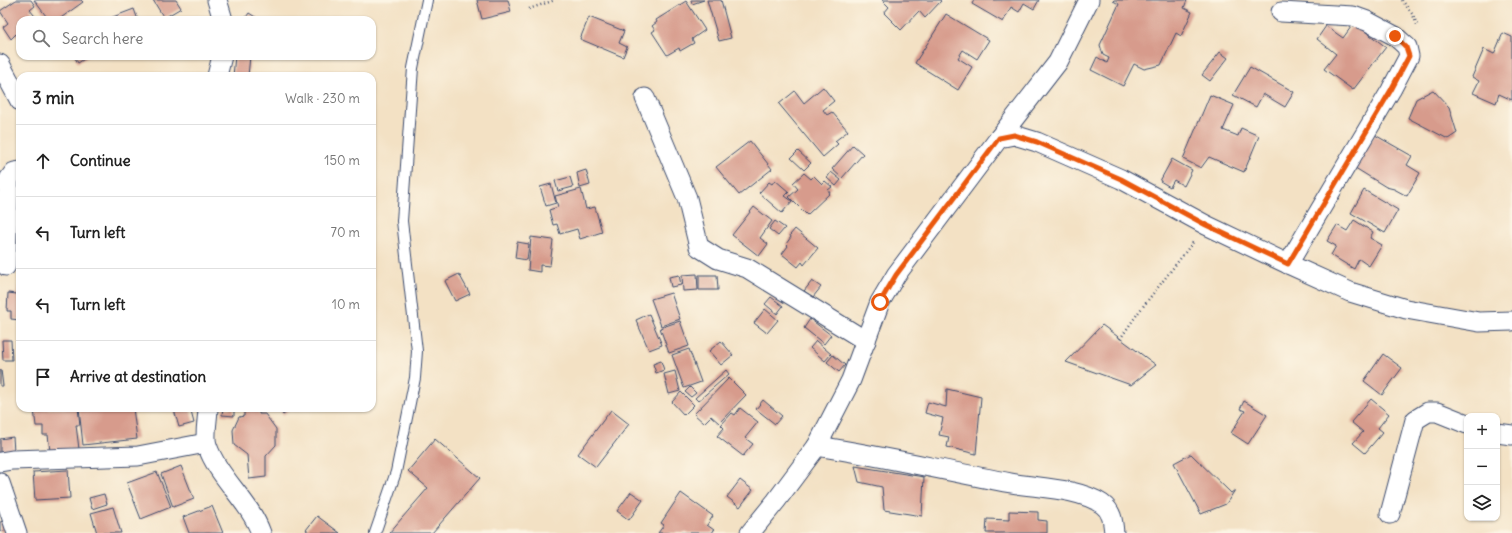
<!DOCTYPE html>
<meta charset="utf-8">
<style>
body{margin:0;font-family:Delius,sans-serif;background:#f6f6f6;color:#222}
.controls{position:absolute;right:12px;bottom:12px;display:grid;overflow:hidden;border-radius:8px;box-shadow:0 1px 3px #0004}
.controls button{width:36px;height:36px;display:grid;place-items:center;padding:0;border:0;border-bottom:1px solid #e0e0e0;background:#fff;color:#222;font:20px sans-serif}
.stop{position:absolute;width:12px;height:12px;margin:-9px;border:3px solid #ea580c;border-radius:50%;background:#fff}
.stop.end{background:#ea580c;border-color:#fff;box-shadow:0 1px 4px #0008}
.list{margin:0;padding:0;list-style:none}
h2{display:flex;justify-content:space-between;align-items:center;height:52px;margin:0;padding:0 16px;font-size:17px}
h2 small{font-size:13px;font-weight:400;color:#767676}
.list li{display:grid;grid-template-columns:26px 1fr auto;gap:12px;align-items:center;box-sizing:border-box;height:72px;padding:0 16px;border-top:1px solid #e0e0e0}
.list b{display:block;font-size:15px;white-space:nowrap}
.list em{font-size:13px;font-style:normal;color:#767676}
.icon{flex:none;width:22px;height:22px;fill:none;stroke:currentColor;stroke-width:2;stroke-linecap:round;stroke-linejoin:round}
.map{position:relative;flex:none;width:1512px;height:533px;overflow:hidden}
.search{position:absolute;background:#fff;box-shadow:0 1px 3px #0004;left:16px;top:16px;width:360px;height:44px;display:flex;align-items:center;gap:10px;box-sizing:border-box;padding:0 14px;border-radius:12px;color:#767676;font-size:15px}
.panel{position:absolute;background:#fff;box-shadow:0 1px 3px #0004;left:16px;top:72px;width:360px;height:340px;border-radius:12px}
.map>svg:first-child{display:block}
.building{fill:#d79b8c}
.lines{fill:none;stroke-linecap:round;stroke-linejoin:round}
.service-casing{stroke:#3b4a6d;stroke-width:12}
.minor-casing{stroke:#3b4a6d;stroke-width:21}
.path{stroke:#3b4a6d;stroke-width:2.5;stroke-dasharray:1 3;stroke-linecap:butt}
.service{stroke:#fff;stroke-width:10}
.minor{stroke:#fff;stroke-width:19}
.route{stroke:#ea580c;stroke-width:5}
</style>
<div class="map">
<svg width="1512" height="533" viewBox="0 0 1512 533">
<rect width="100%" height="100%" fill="#fcf5e5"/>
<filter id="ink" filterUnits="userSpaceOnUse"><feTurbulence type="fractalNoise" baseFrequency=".025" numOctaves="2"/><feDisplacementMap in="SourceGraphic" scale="8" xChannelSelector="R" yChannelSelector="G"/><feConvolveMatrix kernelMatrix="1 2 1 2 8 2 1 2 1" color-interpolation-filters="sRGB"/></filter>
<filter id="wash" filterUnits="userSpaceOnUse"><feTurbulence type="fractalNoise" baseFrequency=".012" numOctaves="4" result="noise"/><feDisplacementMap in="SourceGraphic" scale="16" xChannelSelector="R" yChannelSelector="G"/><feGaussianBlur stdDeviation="0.9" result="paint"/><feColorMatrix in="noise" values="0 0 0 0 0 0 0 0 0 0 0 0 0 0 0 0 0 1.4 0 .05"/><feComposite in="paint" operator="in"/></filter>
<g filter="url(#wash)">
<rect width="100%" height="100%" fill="#f3e1c4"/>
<g id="blocks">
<!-- building -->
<g class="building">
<path d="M16,0H31L35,6L30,10L38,20H20V40L16,34L11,39L3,27L8,23L0,11Z"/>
<path d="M34,0H81L83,2L58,20H49Z"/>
<path d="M153,0H176L181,8L164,18Z"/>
<path d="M477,0H508L511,12L482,19Z"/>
<path d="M691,0H704L692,4Z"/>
<path d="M707,0H721L731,38L719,41Z"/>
<path d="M882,0H940L941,1L925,18L919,11L901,30L884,13L889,7Z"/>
<path d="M974,0H1039L1034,9L1024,3L1019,12L1011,7L1003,22L972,4Z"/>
<path d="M1114,0H1187L1184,8L1192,12L1181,36L1176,33L1161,65L1144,69L1134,64L1123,86L1091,70L1097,57L1107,63L1109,58L1103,55L1100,45L1119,4L1113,1Z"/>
<path d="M686,1L705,30L692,39L694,43L680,51L679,48L667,55L652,32L655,30L652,26L657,22L656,20Z"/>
<path d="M134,9L138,20H105Z"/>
<path d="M249,13L260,20H244Z"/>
<path d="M946,14L989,40L977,59L963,50L958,58L972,67L958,90L915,63Z"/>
<path d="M589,17L624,31L619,43L627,47L623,57L580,39Z"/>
<path d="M1354,23L1386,47L1353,90L1324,69L1336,54L1317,39L1326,26L1343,38Z"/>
<path d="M1503,33L1512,37V100L1499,94L1496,103L1473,93L1479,81L1472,77L1484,49L1494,54Z"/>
<path d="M1220,52L1228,58L1210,81L1202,75Z"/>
<path d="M74,56H89L78,63Z"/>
<path d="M235,56H250L248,76H233Z"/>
<path d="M1250,67L1294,92L1285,107L1263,94L1256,107L1233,95Z"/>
<path d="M823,87L834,101L823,110L827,115L832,112L848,131L835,141L838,144L823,157L779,104L795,91L804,103Z"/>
<path d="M1433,90L1449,107L1457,133L1448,139L1408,118L1416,99Z"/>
<path d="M1210,95L1234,105L1223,130L1238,136L1241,128L1259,136L1244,172L1209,157L1201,168L1183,159Z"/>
<path d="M1375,135L1412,156L1407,165L1420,173L1407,196L1394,189L1386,187L1352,166Z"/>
<path d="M750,141L772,169L739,195L716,167Z"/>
<path d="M853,145L863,154L842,178L832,169Z"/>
<path d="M798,151L811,163L804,170L791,158Z"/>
<path d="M1172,159L1192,170L1184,186L1174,180L1170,187L1160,181Z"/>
<path d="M586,170L590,185L580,188L577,173Z"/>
<path d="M831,172L841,180L836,186L827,178Z"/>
<path d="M804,173L811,179L814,176L822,184L825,181L832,187L828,190L830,193L807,215L789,197L798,189L793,183Z"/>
<path d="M570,177L573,187L558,191L555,181Z"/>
<path d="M775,180L789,192L785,196L792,201L782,213L759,193L769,182L772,184Z"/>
<path d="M551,184L556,203L546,206L540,187Z"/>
<path d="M581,189L586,209L595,207L602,232L580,239L577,229L560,234L557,224L553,225L549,210L558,207L555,196Z"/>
<path d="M1364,190L1398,210L1385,233L1351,213Z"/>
<path d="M754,207L772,221L760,238L768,244L759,256L732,235Z"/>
<path d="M1354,220L1373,232L1370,238L1382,245L1369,266L1359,259L1354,269L1331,255L1336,246L1327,241L1337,225L1347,231Z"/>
<path d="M775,221L785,228L778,236L769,229Z"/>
<path d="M795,229L818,248L804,265L802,262L798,267L782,254L788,246L786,244L791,237L790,235Z"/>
<path d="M531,237L553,240L550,266L540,265V272L528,270Z"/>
<path d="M517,242L529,244L527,260L515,258Z"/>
<path d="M459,274L470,294L455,301L445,281Z"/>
<path d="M697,274L698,290L683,291L682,275Z"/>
<path d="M679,275L681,285L671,287L669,277Z"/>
<path d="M699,275H717L718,290H699Z"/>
<path d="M812,281L821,287L813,297L804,291Z"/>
<path d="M18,286H20V320L11,319V311H7L8,293L17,294Z"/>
<path d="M671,293L680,319L661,326L651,299Z"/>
<path d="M771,297L783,306L777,314L765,304Z"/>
<path d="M765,309L778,320L767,333L754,323Z"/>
<path d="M649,314L662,345L649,350L636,320Z"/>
<path d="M810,319L831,335L824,344L804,328Z"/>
<path d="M680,321L689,346L669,353L660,328Z"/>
<path d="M1102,325L1156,365L1131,385L1066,362Z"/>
<path d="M2,340H11L12,360H3Z"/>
<path d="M721,341L733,355L721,365L709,351Z"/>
<path d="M816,341L831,354L825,361L810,348Z"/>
<path d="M689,349L701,382L684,388L672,355Z"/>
<path d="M1383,354L1402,368L1382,395L1364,381Z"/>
<path d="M833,355L845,365L839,372L827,362Z"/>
<path d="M661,361L664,370L656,373L653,364Z"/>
<path d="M1,370L3,386H0V371Z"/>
<path d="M726,370L729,374L698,401L695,398Z"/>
<path d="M675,371L680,391L669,394L664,374Z"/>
<path d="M729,378L746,395L719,423L711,416L704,423L694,414Z"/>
<path d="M690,387L696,393L691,397L685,392Z"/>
<path d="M947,389L981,397L976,454L947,447L949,437L939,435L943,418L925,413L928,402L946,407Z"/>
<path d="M681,392L694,405L684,415L672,402Z"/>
<path d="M1371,399L1389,414L1378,428L1383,432L1365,453L1353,443L1363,432L1351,422Z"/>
<path d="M763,400L782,416L775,424L756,409Z"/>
<path d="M1244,401L1267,415L1248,444L1231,433L1245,411L1240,409Z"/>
<path d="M78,408L80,425H76L79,449L50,451L48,435H43V426H36L34,409Z"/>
<path d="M79,408H133L137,439L83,445Z"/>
<path d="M181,408H190L194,423L179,427L174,410Z"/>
<path d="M223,408H234V416L222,415Z"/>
<path d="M259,408V414H265L276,429V445L266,456V477L249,479L247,455L234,445L233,430L239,417L244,416V409Z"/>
<path d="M279,408H292L283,415Z"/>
<path d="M740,408L758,422L745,438L753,444L743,456L717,436L724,428L721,425L732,413L735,415Z"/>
<path d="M611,410L629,424L596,467L578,454Z"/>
<path d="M13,437L14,451L0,452V439Z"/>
<path d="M435,439L480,478L432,533H389L428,488L408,471Z"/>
<path d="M1191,454L1231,493L1235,490L1226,504L1201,514L1174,463Z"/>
<path d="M181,466L194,499L173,507L161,474Z"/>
<path d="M855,466L924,477L922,516L884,510L882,487L859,482Z"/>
<path d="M68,470L70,498L35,500L33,472Z"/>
<path d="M157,472L171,507L141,519L127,483Z"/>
<path d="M740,480L753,490L740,507L727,497Z"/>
<path d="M631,492L643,500L629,520L617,511Z"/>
<path d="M681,493L713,516L707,525L714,530L712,533H658L664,525L661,523Z"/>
<path d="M104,494L107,504L92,509L89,498Z"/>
<path d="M212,506L223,533H189L183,517Z"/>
<path d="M113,507L121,533H97L91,513Z"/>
<path d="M1009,511L1038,512V520L1047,521V533H986L987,519L1009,520Z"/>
<path d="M317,516L340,533H310L306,530Z"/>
<path d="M4,521L7,530L0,532V522Z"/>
</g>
</g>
</g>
<g filter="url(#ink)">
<use href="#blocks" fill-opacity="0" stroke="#3b4a6d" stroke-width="1"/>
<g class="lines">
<!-- service casing -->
<g class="service-casing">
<path id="service" d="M375,533L396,472L415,378L417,351L402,221L413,68L427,0"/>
</g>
<!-- minor casing -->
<g class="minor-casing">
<g id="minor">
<path d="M217,0L223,20"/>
<path d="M1281,12L1353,16L1367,21L1395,36L1407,47L1409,56L1391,90L1288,264"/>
<path d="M0,64L20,101"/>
<path d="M217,76L222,56"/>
<path d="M645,98L687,198L699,247L718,259L747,268L866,341"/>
<path d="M999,138L1058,62L1089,0"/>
<path d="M6,266L9,179L14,172L20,171"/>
<path d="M208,408C208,417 204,436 207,445C218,478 249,500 261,533"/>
<path d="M1497,433L1512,435"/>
<path d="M817,446C882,456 946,471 1011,483C1038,488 1078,488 1102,504C1112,511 1113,521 1114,533"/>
<path d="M0,462L12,460L138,456L206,443"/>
<path d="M0,483L17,533"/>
<path d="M1390,514L1415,420L1428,412H1437L1467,424"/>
<path d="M750,533L776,501L817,446L851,380L880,302L896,275L999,138L1014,135L1037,142L1121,179L1206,225L1288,264L1350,292L1406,309L1479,322L1512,321"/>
</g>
</g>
<!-- path -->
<g class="path">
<path d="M1402,0L1413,15L1418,27"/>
<path d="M529,9L555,0"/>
<path d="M1120,339L1138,313L1194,241"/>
</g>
<!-- service -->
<use href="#service" class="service"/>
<!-- minor -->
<use href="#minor" class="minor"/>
</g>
</g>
<g class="lines" filter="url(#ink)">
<!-- route -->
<path class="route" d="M880,302L896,275L999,138L1014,135L1037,142L1121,179L1206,225L1288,264L1391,90L1409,56L1406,47L1395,36"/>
</g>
</svg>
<div class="controls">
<button>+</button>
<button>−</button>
<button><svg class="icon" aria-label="layers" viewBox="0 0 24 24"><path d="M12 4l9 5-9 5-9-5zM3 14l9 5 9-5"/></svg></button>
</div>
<div class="stop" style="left:880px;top:302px"></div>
<div class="stop end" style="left:1395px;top:36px"></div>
<div class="search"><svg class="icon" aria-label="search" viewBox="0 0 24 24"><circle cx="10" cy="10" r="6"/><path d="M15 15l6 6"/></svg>Search here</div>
<section class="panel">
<h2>3 min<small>Walk · 230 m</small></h2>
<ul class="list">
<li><svg class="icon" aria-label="ahead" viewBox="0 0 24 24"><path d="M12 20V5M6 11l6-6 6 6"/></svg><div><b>Continue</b></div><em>150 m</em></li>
<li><svg class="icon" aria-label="left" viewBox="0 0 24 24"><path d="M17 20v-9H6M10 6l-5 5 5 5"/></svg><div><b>Turn left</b></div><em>70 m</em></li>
<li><svg class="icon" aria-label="left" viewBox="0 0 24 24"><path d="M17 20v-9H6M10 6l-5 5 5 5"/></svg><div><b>Turn left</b></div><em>10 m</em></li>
<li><svg class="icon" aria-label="arrive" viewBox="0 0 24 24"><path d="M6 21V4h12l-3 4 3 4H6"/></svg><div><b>Arrive at destination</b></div></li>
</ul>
</section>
</div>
